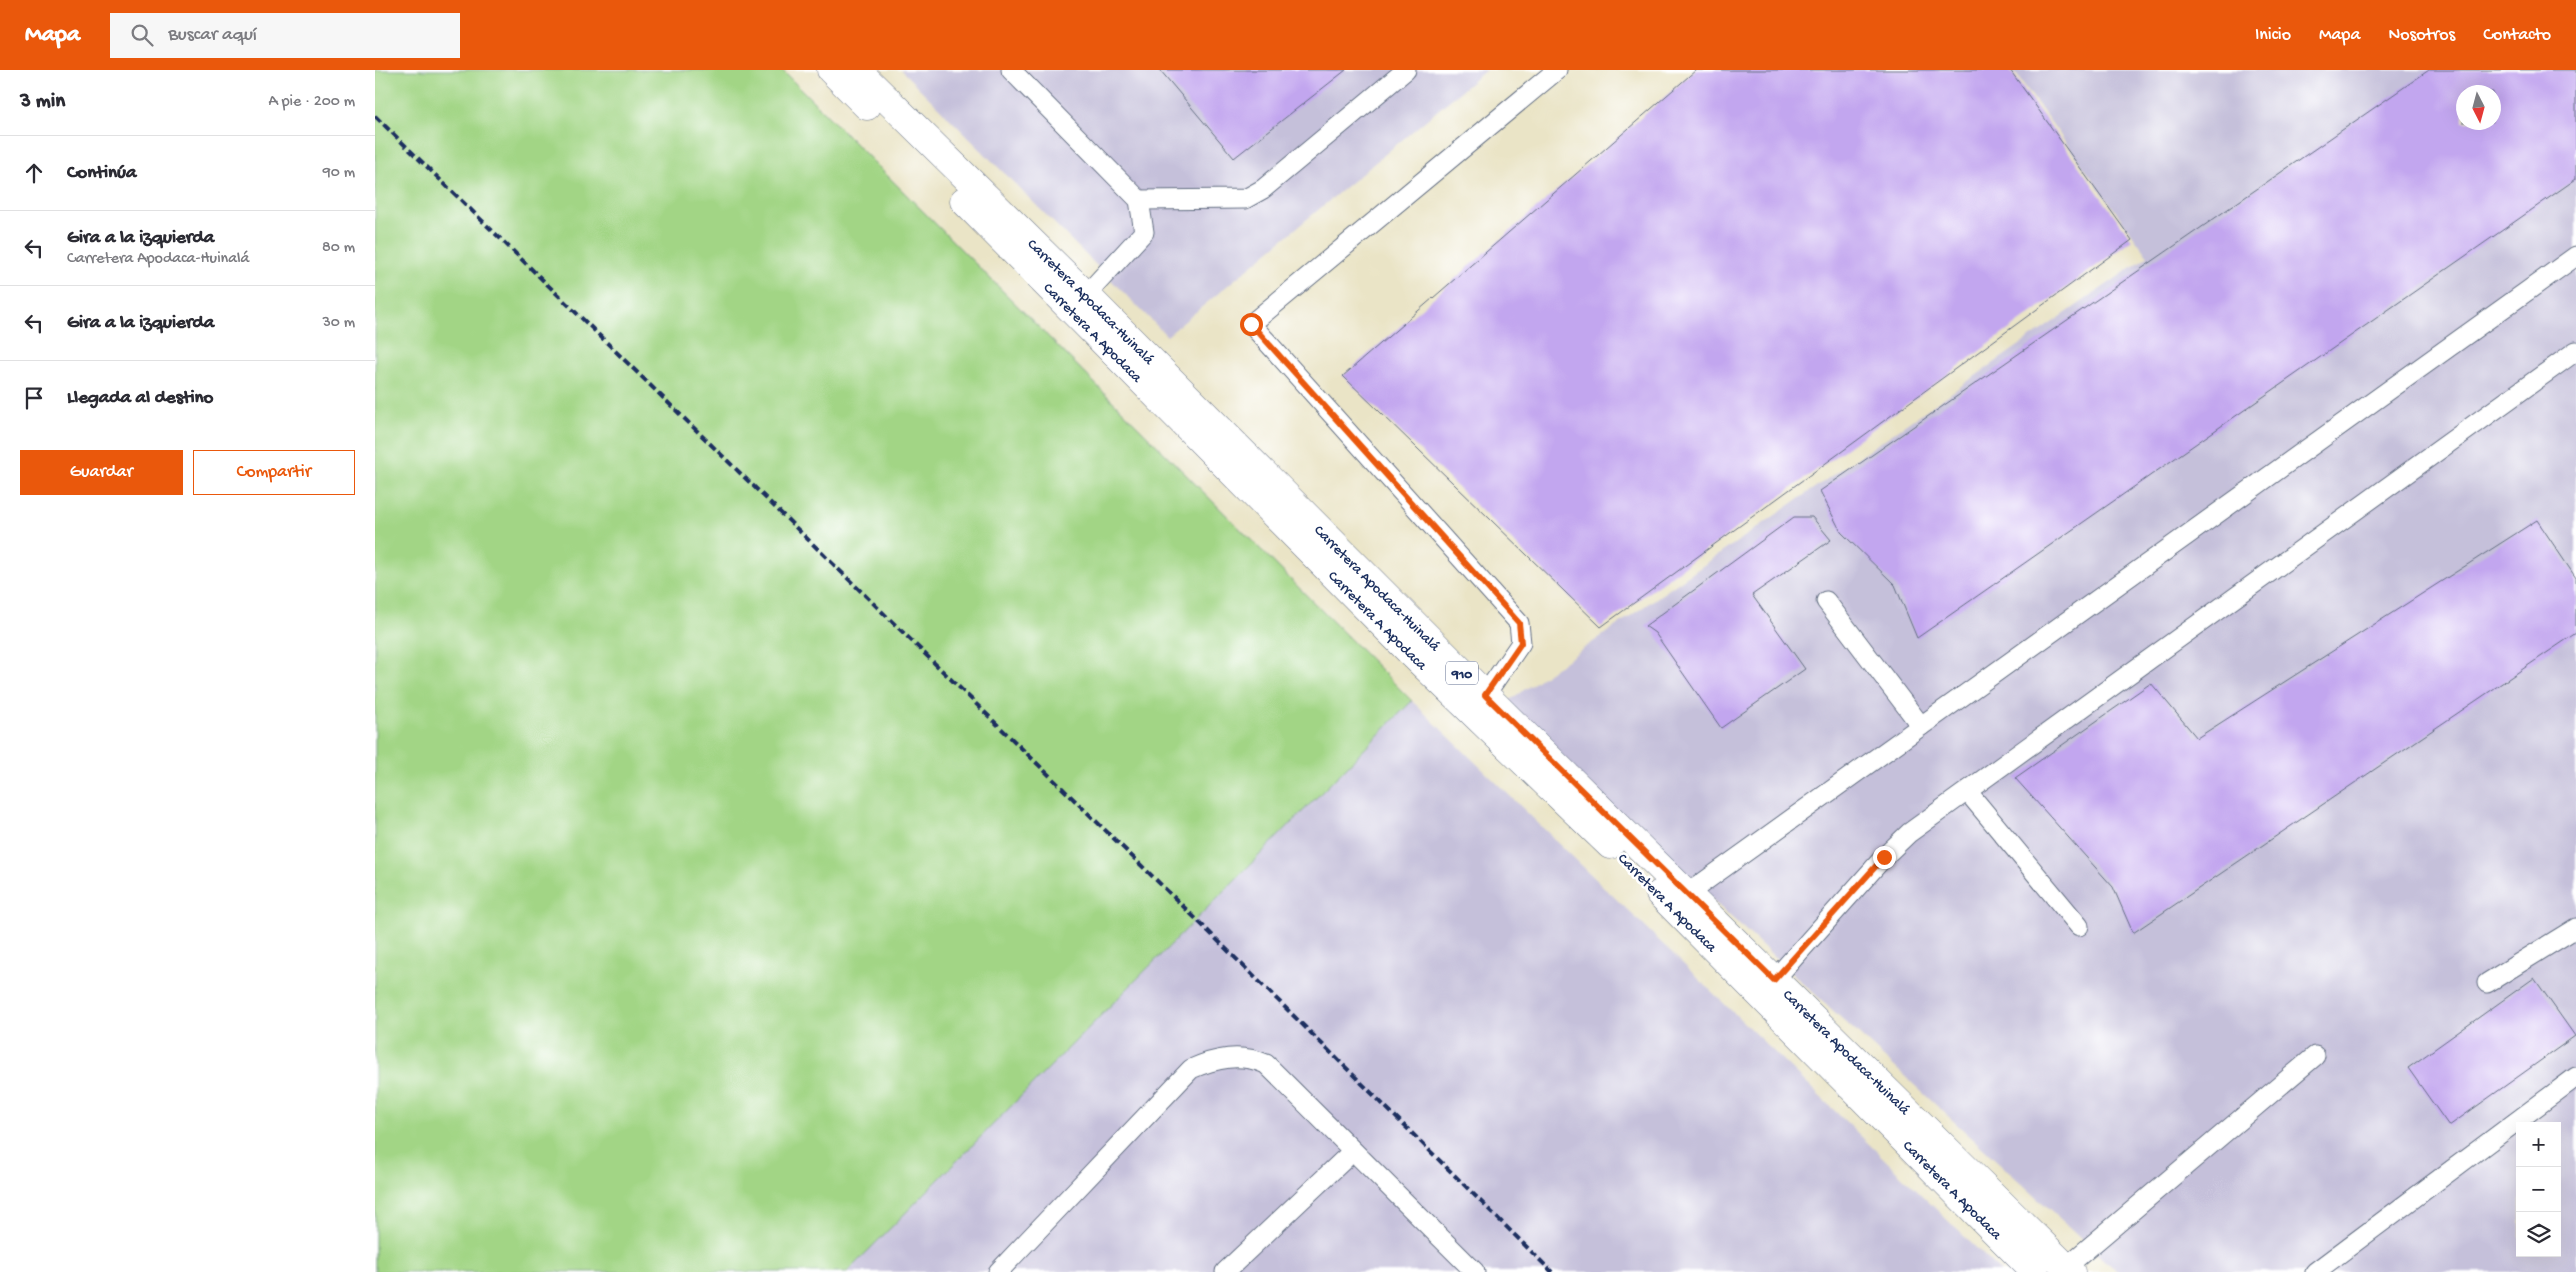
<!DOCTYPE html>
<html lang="es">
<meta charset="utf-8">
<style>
body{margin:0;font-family:"Gochi Hand",sans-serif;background:#f7f7f7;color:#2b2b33}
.controls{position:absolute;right:15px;bottom:15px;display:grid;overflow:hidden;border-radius:0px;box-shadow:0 5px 20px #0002}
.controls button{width:45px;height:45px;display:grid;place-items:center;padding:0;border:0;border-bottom:1px solid #e1e1e2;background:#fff;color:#2b2b33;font:25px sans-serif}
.compass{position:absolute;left:2081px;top:15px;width:45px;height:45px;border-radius:50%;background:#fff;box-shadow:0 5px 20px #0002;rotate:174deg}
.stop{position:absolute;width:15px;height:15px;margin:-11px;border:4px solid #ea580c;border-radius:50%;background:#fff}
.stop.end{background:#ea580c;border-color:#fff;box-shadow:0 1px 5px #0008}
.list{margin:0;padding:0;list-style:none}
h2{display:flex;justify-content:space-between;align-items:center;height:65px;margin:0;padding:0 20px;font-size:21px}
h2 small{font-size:16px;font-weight:400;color:#7c7c81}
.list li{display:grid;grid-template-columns:32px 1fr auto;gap:15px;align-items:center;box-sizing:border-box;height:75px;padding:0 20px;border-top:1px solid #e1e1e2}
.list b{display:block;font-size:19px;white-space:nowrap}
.list p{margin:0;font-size:16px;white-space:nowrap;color:#7c7c81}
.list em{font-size:16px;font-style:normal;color:#7c7c81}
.actions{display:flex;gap:10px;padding:15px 20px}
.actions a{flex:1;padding:11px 0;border:1px solid #ea580c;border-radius:0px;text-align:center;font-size:18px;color:#ea580c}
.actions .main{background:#ea580c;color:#fff}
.icon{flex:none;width:28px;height:28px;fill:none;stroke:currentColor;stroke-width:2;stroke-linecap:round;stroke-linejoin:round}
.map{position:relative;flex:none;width:2201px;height:1202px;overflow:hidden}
header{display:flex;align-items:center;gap:30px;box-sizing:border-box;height:70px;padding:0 25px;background:#ea580c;color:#fff}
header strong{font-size:24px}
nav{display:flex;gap:28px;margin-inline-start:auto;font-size:18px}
.search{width:350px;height:45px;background:#f7f7f7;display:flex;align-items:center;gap:12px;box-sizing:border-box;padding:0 18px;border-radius:0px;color:#7c7c81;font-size:19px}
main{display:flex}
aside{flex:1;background:#fff}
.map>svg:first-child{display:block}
.industrial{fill:#c5c0da;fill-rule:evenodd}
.green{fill:#a2d585;stroke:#5e8272}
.building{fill:#c2a6ef;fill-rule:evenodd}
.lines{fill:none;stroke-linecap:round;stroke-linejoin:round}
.service-casing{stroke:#636e82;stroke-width:21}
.primary-casing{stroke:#636e82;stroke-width:29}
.service{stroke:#fff;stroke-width:19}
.primary{stroke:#fff;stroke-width:28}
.rail{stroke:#1b2f5e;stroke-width:4;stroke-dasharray:8 4;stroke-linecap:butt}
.route{stroke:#ea580c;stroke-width:6}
.labels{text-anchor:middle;stroke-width:5;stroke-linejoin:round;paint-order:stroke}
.shield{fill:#fff;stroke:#5f6d8e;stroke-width:1}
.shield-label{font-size:14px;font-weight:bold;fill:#1b2f5e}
.street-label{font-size:15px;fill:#1b2f5e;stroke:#fff}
</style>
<header>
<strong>Mapa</strong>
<div class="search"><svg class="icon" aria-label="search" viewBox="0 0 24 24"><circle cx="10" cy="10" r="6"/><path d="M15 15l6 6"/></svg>Buscar aquí</div>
<nav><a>Inicio</a><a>Mapa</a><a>Nosotros</a><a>Contacto</a></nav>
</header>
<main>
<aside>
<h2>3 min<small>A pie · 200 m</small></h2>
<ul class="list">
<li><svg class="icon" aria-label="ahead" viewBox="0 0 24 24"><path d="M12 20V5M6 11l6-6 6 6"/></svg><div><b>Continúa</b></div><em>90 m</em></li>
<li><svg class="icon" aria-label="left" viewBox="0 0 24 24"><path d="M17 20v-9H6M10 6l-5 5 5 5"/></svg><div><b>Gira a la izquierda</b><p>Carretera Apodaca-Huinalá</p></div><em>80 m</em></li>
<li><svg class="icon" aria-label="left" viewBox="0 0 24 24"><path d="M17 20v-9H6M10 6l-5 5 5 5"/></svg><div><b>Gira a la izquierda</b></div><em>30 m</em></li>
<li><svg class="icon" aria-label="arrive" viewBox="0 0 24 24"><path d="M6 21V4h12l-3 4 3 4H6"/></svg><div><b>Llegada al destino</b></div></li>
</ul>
<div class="actions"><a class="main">Guardar</a><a>Compartir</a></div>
</aside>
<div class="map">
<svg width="2201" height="1202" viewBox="0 0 2201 1202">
<rect width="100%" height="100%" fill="#fff"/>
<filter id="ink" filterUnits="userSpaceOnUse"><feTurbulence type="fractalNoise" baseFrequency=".02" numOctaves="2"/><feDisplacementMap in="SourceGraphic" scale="10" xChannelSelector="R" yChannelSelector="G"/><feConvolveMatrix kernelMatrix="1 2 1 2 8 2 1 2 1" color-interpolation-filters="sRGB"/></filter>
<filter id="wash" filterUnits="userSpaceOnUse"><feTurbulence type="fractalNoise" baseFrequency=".0096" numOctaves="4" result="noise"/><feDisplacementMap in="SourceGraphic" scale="20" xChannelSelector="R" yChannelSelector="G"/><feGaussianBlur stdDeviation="1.12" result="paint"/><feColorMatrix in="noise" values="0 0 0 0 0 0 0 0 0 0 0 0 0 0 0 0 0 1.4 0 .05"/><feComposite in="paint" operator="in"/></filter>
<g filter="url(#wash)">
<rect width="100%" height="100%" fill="#eae4c6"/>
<!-- industrial -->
<g class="industrial">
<path d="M526,0H1111L792,266Z"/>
<path d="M1638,0H2201V1202H1743L1126,636L1773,186ZM2088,22H2118V52H2088ZM2145,1056H2182V1183H2145Z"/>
<path d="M1037,631L1626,1202H472Z"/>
</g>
<!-- green -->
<path class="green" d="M0,0H407L1037,631L472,1202H0Z"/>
<g id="blocks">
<!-- building -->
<g class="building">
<path d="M785,0H971L859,88Z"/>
<path d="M1321,0H1635L1757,170L1226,557L968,306Z"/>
<path d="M2054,0H2201V109L1542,568L1520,515L1466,462L1445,421ZM2088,22H2118V52H2088Z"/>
<path d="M1419,447H1437L1456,470L1377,525L1430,599L1346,658L1280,563L1270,556Z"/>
<path d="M2162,450L2201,508V563L1758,863L1738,817L1640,708L1776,613L1822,668Z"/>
<path d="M2159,908L2200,966L2074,1056L2033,998Z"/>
</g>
</g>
</g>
<g filter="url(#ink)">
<use href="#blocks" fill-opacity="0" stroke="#636e82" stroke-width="1"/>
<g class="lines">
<!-- service casing -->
<g class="service-casing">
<g id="service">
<path d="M636,0L764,130L769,162L711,225"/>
<path d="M764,130L870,129L888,119L1031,0"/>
<path d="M1451,531L1546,656"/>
<path d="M1110,625L1146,573L1144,553L876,254L1182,0"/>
<path d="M1592,721L1704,856"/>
<path d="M1312,824L2201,186"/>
<path d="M1399,910L1509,787L1534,763L2201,281"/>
<path d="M2112,913L2201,858"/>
<path d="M1691,1197L1940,986"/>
<path d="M623,1202L816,999C841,988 865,983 891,994L1100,1202"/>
<path d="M850,1202L978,1081"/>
<path d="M1940,1202L2201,1007"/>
</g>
</g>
<!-- primary casing -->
<g class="primary-casing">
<g id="primary">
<path d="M456,0L492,36"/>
<path id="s1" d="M482,0L711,225L1110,625L1696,1202"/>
<path id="s2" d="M589,131L1037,584L1235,775"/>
<path id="s3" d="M1285,824L1660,1202"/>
</g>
</g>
<!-- service -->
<use href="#service" class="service"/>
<!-- primary -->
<use href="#primary" class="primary"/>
<!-- rail -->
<path class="rail" d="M0,46L817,845L1177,1202"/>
</g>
</g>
<g class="lines" filter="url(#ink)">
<!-- route -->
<path class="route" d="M876,254L1144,553L1146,573L1110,625L1399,910L1509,787"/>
</g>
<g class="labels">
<!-- shield labels -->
<rect class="shield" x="1071" y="591.5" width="32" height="23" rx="4"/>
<g class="shield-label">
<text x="1087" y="608">910</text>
</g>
<!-- street labels -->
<g class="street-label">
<text dy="5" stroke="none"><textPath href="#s1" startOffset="329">Carretera Apodaca-Huinalá</textPath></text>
<text dy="5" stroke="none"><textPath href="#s2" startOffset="184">Carretera A Apodaca</textPath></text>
<text dy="5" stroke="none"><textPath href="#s1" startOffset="734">Carretera Apodaca-Huinalá</textPath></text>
<text dy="5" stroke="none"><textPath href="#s2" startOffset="589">Carretera A Apodaca</textPath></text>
<text transform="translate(1293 832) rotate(45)" y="5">Carretera A Apodaca</text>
<text dy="5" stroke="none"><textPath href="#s1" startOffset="1394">Carretera Apodaca-Huinalá</textPath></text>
<text dy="5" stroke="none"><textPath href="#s3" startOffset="416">Carretera A Apodaca</textPath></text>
</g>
</g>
</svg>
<div class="controls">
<button>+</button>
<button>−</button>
<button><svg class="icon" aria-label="layers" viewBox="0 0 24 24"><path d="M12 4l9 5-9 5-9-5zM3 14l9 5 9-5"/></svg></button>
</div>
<svg class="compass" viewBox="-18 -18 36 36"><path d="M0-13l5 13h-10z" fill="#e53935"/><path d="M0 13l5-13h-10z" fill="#7c7c81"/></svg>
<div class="stop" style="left:876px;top:254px"></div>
<div class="stop end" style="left:1509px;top:787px"></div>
</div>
</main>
